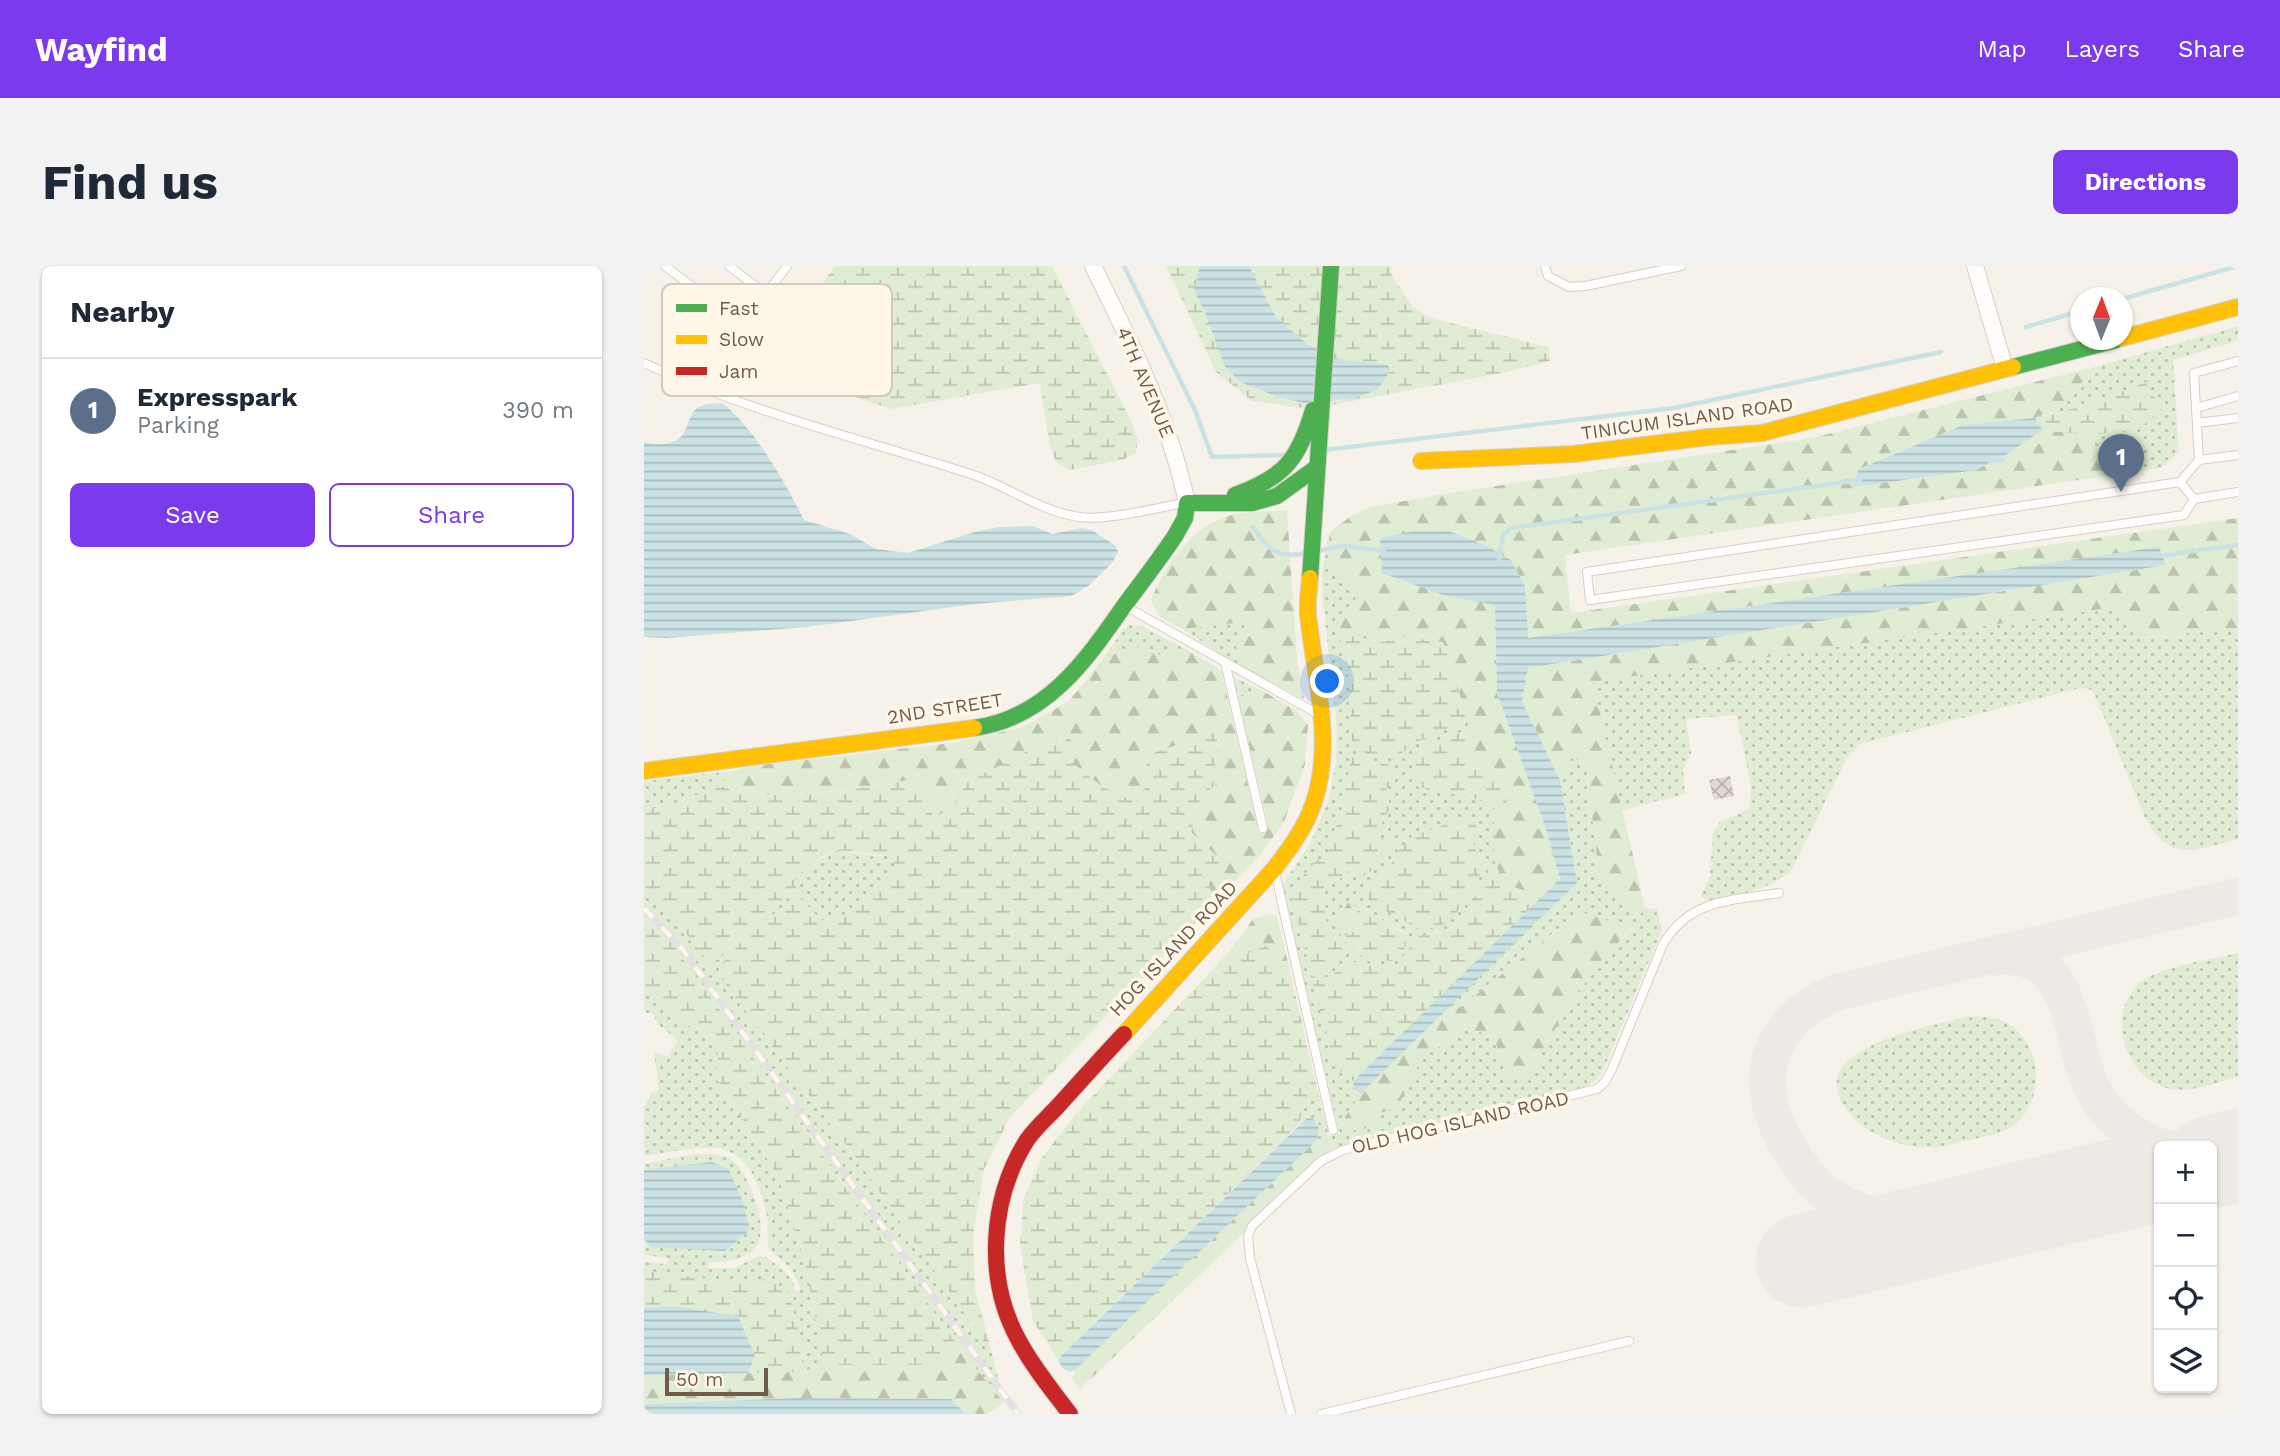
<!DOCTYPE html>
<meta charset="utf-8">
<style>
body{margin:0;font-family:"Work Sans",sans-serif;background:#f2f2f3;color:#1f2937}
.controls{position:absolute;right:21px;bottom:21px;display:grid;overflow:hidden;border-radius:10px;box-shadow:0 2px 5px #0004}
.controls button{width:63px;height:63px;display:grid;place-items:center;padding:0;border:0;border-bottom:2px solid #e0e1e3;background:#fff;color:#1f2937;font:35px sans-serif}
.compass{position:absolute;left:1426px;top:21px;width:63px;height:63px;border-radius:50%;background:#fff;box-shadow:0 2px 5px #0004;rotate:1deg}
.scale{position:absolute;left:21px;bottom:18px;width:103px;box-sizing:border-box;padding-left:7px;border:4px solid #715b4b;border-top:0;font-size:19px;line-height:24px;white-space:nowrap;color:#715b4b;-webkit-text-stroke:5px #fef7e9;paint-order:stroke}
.you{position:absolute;left:684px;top:416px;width:24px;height:24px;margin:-18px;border:5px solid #fff;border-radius:50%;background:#1a73e8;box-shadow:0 0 0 10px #1a73e833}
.badge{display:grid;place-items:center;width:46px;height:46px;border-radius:50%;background:#7c3aed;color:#fff;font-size:23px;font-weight:700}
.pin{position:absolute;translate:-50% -58px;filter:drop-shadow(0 2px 4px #0008)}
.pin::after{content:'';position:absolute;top:37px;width:24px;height:21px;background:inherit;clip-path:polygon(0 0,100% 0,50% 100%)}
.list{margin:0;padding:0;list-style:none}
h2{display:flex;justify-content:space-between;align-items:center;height:91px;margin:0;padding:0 28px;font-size:30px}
h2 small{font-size:23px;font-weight:400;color:#747a83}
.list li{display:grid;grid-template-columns:46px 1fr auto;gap:21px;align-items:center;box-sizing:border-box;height:105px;padding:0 28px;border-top:2px solid #e0e1e3}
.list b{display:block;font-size:26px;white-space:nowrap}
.list p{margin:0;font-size:23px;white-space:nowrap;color:#747a83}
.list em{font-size:23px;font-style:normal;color:#747a83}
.actions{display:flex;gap:14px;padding:21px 28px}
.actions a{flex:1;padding:16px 0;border:2px solid #7c3aed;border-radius:10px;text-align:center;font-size:24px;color:#7c3aed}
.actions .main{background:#7c3aed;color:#fff}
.icon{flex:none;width:38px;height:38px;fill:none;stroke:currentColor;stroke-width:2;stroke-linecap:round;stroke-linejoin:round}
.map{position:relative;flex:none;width:1594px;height:1148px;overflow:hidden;border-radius:10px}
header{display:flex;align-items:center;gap:42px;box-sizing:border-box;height:98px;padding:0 35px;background:#7c3aed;color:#fff}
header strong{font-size:33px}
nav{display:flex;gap:38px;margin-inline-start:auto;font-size:24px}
.intro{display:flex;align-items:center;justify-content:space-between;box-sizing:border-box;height:168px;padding:0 42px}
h1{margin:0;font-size:49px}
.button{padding:18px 32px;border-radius:10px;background:#7c3aed;color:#fff;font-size:24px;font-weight:700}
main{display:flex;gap:42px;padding:0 42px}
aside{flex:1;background:#fff;border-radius:10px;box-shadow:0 2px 5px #0004}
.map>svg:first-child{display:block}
.grass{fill:url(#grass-dots);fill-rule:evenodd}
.forest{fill:url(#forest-firs)}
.wetland{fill:url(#wetland-marsh)}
.water{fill:url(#water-rules)}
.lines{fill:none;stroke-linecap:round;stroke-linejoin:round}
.stream{stroke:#cbe2e5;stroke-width:4.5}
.taxiway{stroke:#edeae6;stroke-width:37}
.runway{stroke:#edeae6;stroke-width:93}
.building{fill:url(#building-cross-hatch)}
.lane-casing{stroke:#d5cfc7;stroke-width:10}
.street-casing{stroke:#d5cfc7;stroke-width:18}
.fast-casing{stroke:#d5cfc7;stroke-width:18}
.slow-casing{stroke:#d5cfc7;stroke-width:18}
.jam-casing{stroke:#d5cfc7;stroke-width:18}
.lane{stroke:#fefdfc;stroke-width:8}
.street{stroke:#fefdfc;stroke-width:16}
.fast{stroke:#4caf50;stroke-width:16}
.slow{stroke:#ffc107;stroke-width:16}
.jam{stroke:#c62828;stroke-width:16}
.rail-casing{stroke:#e4e1e4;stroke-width:7}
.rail{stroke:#fef7e9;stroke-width:4.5;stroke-dasharray:13;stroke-linecap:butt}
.labels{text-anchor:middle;stroke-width:7;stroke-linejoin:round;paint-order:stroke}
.street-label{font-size:19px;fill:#715b4b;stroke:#fef7e9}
.key{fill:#fef7e9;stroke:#d4c8ba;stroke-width:2}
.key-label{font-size:19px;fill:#715b4b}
</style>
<header>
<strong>Wayfind</strong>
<nav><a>Map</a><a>Layers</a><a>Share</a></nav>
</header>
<div class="intro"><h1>Find us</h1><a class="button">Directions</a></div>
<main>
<aside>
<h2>Nearby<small></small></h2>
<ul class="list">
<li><span class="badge" style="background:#5c6f8a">1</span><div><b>Expresspark</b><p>Parking</p></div><em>390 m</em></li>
</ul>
<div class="actions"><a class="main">Save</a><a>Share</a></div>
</aside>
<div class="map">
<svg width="1594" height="1148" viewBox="0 0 1594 1148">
<defs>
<pattern id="grass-dots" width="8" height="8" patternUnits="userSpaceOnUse" patternTransform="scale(1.75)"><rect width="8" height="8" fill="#e1ecd4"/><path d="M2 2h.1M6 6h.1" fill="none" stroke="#bbc2ae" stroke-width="1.8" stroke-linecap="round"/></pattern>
<pattern id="forest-firs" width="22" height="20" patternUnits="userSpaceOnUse" patternTransform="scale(1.75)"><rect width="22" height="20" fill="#e1ecd4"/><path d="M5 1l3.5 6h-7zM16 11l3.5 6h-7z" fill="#bbc2ae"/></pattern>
<pattern id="wetland-marsh" width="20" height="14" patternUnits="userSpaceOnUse" patternTransform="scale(1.75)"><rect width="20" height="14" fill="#e1ecd4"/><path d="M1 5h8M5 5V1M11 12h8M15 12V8" fill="none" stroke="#bbc2ae"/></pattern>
<pattern id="water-rules" width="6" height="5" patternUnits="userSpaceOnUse" patternTransform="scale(1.75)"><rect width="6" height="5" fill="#cbe2e5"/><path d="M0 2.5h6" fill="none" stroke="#a9babc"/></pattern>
<pattern id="building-cross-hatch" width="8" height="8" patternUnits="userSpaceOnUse" patternTransform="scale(1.75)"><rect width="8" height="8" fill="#e2dad1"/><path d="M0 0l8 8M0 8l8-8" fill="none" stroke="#bcb4ac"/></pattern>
</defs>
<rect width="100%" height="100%" fill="#f6f2e9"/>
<!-- grass -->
<g class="grass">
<path d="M1594,60V75L1529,94L1535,186L1517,202L1462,210L1447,169L1495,163L1516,144L1502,116L1443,139L1391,152L1427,133L1447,102Z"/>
<path d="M685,269L689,304L716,325L693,363L704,399L708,483L751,492L773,476L824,454V464L792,475L800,528L817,527L850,541V593L835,627L805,664L775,670L752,700L705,696L688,709L692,801L709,815L710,824L717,827L701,851L733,848L753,841L778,792L822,763L849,769L865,814L886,809L927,734L987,662L935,646L817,741L803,743L933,617L916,514L927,492L942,496L955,610L995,650L1001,642L1013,643L1018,664L958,807L949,817L935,824L689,882L685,870L673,874L674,857L669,853H663L655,859L659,841L673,822L685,870L695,867L638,619L666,578L684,536L692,496L693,464L678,327V306ZM708,489L753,507L742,524L746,542L731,570L749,577L714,614L712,598L694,615L679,620L683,663L673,594L684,591V580L697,547ZM795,561L725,635L727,616L743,606L768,570ZM718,642L763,668L692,655Z"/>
<path d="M1471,341L1504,371L1594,362V573C1551,584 1527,598 1501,552L1450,427L1445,423L1436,422L1216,478L1203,492L1147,605C1123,625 1094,629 1064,635L1057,630L1066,610L1069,566L1076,556L1105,543L1107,523L1093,449L1042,453L1047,487L1039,504L1041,528L978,544L948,416Z"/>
<path d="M608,355L612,360L597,401L538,363Z"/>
<path d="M485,359L498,360L543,384L516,389L491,380L459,393L478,365Z"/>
<path d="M589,411L617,424L594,432Z"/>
<path d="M87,505L76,520L15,543L0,540V515Z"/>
<path d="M193,584L231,590L246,589L252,600L238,617L195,653L177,654L154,631L73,707L212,892L348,1087L360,1137L314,1080L28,677L0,650V626L37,661L70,702L83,683L110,655L153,626L151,612L165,599Z"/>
<path d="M1594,687V811C1573,816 1547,827 1526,823C1478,812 1459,742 1501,713C1521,700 1569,693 1594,687Z"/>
<path d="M0,720L43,759L69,769L74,780L73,814L134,910L161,996L180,1099L157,1106L159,1083L122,1013L94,1017L0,1006V996L23,998L24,992L0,989V898C20,894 55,884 74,889C79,890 86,892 89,895C106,908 128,966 110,983C98,995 81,996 65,996L64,1002H90L115,990L122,991L141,1005L149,1014L151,1026L157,1024C151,1005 140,996 125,983C122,972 125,961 123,950C104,865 71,879 0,890V842L7,827L15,824L10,786L23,791L34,774L15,759L8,747H3L0,744Z"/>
<path d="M1322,751C1334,750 1347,750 1359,755C1398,774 1404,832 1370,859C1358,868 1340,871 1325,874C1304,880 1284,884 1262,879C1238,874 1213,861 1200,840C1162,780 1286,761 1322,751Z"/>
</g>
<!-- forest -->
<g class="forest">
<path d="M1447,102L1427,133L1391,152L1319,159L1215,203L1332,204L1365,187L1398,164L1447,169L1462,210L921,289L927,347L1594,252V362L1504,371L1471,341L949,416L1001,642L995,650L955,610L942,496L927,492L916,514L878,436L884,402L1522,299L1515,282L883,372L881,320L799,329L851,338L853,427L903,566L916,613L899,630L859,618L850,593V541L866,533L858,507L830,502L823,482L824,454L761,371L739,376L706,370L697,377L693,363L716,325L689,304L685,269L688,264L706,251L726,241L806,227L1168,172Z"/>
<path d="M643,244L653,394L660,433L597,401L591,390L593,375L612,360L608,355L538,363L516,351L507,335C519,301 548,260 584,250C603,245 624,246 643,244Z"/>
<path d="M491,380L516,389L543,384L577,404L614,562L624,558L594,432L617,424L653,445L664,459L661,498L640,556L617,588L570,637L563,613L577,594L547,566L557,531L575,516L571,496L574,465L485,533L456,519L426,495V471L323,516L307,545L289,550L274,513C217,520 130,541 76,520L87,505L106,500L308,477L379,461L425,435L459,393Z"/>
<path d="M704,637L718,642L714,645V664L697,671L692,655Z"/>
<path d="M936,646L987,661L927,734L886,809L865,814L849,769L822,763L778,792L753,842L733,848V860L703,866L701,851L717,827L803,743L817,741Z"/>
<path d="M624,648L633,650L651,727C634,704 614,689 585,686L609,653Z"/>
<path d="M685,870L689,882L436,1123L428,1113L432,1103L673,874Z"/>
<path d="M314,1080L360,1137L343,1148H322L307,1133L153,1132L0,1138V1109L157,1106L180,1099H298Z"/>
</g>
<!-- wetland -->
<g class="wetland">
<path d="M191,0H408L487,155L494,173L492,187L478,194L426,204L412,196L405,176L396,117L247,143L125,102L123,92Z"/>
<path d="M522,0H556L550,26L596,116C618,125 640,137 664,138C686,139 712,131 733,124L743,98L697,94L664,79L632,51L605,0H747V8L768,40L786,52L905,81L906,95L853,108L666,143L608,135L572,106Z"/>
<path d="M1502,116L1517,144L1495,163L1447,169L1398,164L1391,152L1443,139Z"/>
<path d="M706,370L739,376L761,371L799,376L824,454L773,476L751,492L708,484L704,400L697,377Z"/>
<path d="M574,464L571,496L575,516L557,531L547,566L577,594L563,613L570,637L366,851L340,903L329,969L331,1024L348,1087L212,892L73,707C94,673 122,653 155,630L177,654L195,653L238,617L252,600L246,589C229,590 211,583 195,585C179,586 162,602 151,612L153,626L110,655L83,683L70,703L37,661L0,626V540L15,543L76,520C130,541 217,521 274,513L289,550L307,544L323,516L384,485L427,471L426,495L456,519L485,533L501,522L504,489Z"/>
<path d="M824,464L823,482L830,502L858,507L866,534L850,541L817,527L800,528L775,521L768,500L773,486L792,475Z"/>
<path d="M708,489L745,499L753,506L742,524L746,542L731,570L749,576C742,594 729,604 713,615L711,598L694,615L680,620L683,663L703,688L687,704L668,711L646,625L673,594L684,591V580L697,547Z"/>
<path d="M823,549L834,562L829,581L839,593L834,617L817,642L797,661L775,663L725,635L722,624L727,616L743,606L755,584L768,570L795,561Z"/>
<path d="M850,593L859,618L899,630L709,815L692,801L668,716L688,709L705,696L752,700L775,670L806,664L834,627Z"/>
<path d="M718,642L763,669L761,682L748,695L717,690L697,671L714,664V645Z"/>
<path d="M0,650L28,677L314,1080L298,1099H180L161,996L134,910L73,814L74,780L69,769L43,759L0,720Z"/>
<path d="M623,679L638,709L651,727L673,822L659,841L655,859L414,1093L389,1055L376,980L379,935L397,893L430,850L585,686L602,688Z"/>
<path d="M4,1005L94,1017L122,1013L144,1024L159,1083L157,1106L104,1107L111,1090L28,1040L0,1042V1006Z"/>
</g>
<!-- water -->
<g class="water">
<path d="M556,0H605L632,51L664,79L697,94L743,98L745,107L733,124L710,132L664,138L636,132L596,116L580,99L562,49L550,25Z"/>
<path d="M78,137C110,161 142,218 160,254L206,268L232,283L264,287L327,267L354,261L389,260L408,268L438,262L449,265L472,280L474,286L468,297L443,321L427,330L331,338L163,361L22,372L0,371V176C17,180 37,180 43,160C46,152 48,145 55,141C61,137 71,138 78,137Z"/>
<path d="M1391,152L1398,164L1365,187L1332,204L1208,221L1215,203L1319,159Z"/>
<path d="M770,265H804L841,279L867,294L881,320L884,372L1515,281L1522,299L884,402L878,436L916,514L933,617L717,827L710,824L709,815L916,613L903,566L853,427L851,339L799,329L738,307L736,272Z"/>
<path d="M663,852L669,853C676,859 675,865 673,874L432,1103L426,1106L418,1102L414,1093Z"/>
<path d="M68,896L85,904L99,936L106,964L81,985L7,981L0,973V904Z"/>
<path d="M28,1040L94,1050L111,1090L104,1107L0,1109V1042Z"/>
<path d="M153,1132L307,1133L322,1148H0V1138Z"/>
</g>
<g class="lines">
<!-- stream -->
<g class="stream">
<path d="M480,0L551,144L568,191L640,189"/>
<path d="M1478,33L1594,0"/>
<path d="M1382,61L1436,45"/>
<path d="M680,184L1030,142L1297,86"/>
<path d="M1346,195L1359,194"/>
<path d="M609,261C624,284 634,293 662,287"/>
<path d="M674,285L699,280L741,285"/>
<path d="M1515,290L1594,279"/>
<path d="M855,293L859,269L868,262L1216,214"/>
</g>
<!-- taxiway -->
<g class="taxiway">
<path d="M1353,691C1433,683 1424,773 1448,822C1463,851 1486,868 1515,882"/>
<path d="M1568,890L1594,887"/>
<path d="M1295,962C1257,958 1214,950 1182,927C1167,917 1158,902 1148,887C1105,821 1118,756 1194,726L1594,630"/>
</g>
<!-- runway -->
<g class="runway">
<path d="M1568,896L1594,889"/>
<path d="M1158,995L1515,909"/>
</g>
</g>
<!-- building -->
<path class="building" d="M1086,510L1090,530L1070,534L1065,514Z"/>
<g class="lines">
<!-- lane casing -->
<g class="lane-casing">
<g id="lane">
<path d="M21,0L99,59"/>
<path d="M85,0L122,28"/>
<path d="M901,0L904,10L925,21L941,20L1037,0"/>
<path d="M1594,95L1550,107L1555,194L1594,189"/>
<path d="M0,97C105,146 217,173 327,208C364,220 395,245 435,251C462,255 511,242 540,237"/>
<path d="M52,122L143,0"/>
<path d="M1552,142L1594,130"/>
<path d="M1553,157L1594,152"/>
<path d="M1536,216L1555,194"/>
<path d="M1550,233L1536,216L943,306L946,334L1540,249L1550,233L1594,226"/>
<path d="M481,340L674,448"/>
<path d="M581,396L619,562"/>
<path d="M631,606L689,864"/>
<path d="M647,1148L606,992L604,970L608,960L677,895L699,884L953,823L961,816L968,803L1019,678C1047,632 1087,635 1135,627"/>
<path d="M677,1148L985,1075"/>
</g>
</g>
<!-- street casing -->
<g class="street-casing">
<g id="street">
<path d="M449,0C487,77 525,152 543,237"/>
<path d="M1331,0L1361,103"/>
</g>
</g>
<!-- fast casing -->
<g class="fast-casing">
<g id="fast">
<path d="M1369,101L1472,74"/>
<path d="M591,229C640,211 654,195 669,144"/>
<path d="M666,312L687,0"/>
<path d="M330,462C402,452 441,396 480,340C497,317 515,294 531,270L541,252L543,237H608L633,230L672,202"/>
</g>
</g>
<!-- slow casing -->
<g class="slow-casing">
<g id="slow">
<path d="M1478,72L1594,41"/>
<path d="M777,195L930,188L1065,171L1118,167L1369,101"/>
<path d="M0,505L330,462"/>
<path d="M480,768L630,603C643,586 656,569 665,549C693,485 671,415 664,349C663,337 665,324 666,312"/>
</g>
</g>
<!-- jam casing -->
<g class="jam-casing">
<path id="jam" d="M426,1148C408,1124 388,1100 374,1073C341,1012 346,933 383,874C392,861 405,850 415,839C437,815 458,791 480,768"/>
</g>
<!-- lane -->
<use href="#lane" class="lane"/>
<!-- street -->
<use href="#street" class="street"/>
<!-- fast -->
<use href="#fast" class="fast"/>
<!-- slow -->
<use href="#slow" class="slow"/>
<!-- jam -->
<use href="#jam" class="jam"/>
<!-- rail casing -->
<g class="rail-casing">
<path id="rail" d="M0,642L39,684L374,1148"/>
</g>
<!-- rail -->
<use href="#rail" class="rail"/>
</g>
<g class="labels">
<!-- street labels -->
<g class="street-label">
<text transform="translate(502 116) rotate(67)" y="7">4TH AVENUE</text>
<text transform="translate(1043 152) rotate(-8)" y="7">TINICUM ISLAND ROAD</text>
<text transform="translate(301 442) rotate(-9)" y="7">2ND STREET</text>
<text transform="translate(529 682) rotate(-47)" y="7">HOG ISLAND ROAD</text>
<text transform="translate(816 856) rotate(-13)" y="7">OLD HOG ISLAND ROAD</text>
</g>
</g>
<!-- legend -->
<rect x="18" y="18" width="230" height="112" rx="10" class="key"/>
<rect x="32" y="38" width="31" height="8" fill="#4caf50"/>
<rect x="32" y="69" width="31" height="9" fill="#ffc107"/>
<rect x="32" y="101" width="31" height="8" fill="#c62828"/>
<g class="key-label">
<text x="75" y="49">Fast</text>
<text x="75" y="80">Slow</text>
<text x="75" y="112">Jam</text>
</g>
</svg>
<div class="controls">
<button>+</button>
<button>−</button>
<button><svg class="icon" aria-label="locate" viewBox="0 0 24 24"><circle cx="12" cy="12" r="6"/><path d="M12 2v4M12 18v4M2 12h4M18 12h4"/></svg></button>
<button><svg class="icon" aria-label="layers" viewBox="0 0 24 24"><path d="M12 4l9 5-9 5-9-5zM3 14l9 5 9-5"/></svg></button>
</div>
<svg class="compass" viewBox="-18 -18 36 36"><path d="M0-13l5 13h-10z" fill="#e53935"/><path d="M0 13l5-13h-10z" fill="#747a83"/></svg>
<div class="scale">50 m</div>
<div class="you"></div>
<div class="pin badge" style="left:1477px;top:226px;background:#5c6f8a">1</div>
</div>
</main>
